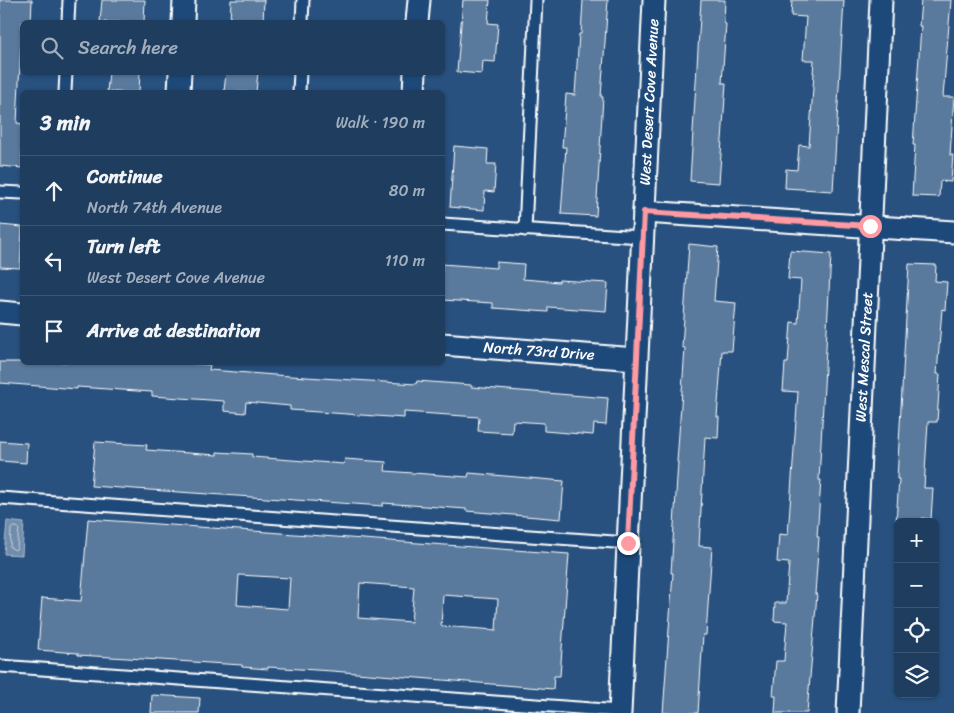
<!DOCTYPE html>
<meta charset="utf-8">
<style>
body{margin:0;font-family:Sriracha,sans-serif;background:#2b4868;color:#f1f3f6}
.controls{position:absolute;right:15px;bottom:15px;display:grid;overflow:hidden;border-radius:8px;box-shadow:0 1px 4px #0004}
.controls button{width:45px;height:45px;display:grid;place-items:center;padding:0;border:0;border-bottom:1px solid #3c5674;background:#1e3d5f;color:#f1f3f6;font:25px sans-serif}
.stop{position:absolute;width:15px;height:15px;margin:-11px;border:4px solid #ff9aa2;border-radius:50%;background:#fff}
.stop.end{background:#ff9aa2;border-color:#fff;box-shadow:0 1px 5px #0008}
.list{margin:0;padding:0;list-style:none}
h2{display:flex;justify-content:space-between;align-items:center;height:65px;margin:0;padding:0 20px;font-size:21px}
h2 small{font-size:16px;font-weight:400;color:#a1aebd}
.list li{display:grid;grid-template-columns:32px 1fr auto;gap:15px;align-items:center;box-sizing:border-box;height:70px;padding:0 20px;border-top:1px solid #3c5674}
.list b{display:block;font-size:19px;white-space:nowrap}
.list p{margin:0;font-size:16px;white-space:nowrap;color:#a1aebd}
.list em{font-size:16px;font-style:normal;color:#a1aebd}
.icon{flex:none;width:28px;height:28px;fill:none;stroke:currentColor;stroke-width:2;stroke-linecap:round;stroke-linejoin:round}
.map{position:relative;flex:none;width:954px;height:713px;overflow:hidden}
.search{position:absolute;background:#1e3d5f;box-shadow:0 1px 4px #0004;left:20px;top:20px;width:425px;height:55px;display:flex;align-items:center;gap:12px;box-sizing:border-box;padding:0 18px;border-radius:8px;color:#a1aebd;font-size:19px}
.panel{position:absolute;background:#1e3d5f;box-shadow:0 1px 4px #0004;left:20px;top:90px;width:425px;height:275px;border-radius:8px}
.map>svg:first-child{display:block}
.water{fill:#718dab;stroke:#aabbcd}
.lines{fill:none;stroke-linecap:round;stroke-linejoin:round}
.shore{stroke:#c6d1dd;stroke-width:1}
.building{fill:#5a7a9d;stroke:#fff;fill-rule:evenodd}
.service-casing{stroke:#fff;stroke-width:15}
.minor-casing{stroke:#fff;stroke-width:25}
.service{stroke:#1f4a7a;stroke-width:11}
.minor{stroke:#1f4a7a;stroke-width:21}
.route{stroke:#ff9aa2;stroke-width:6}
.labels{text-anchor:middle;stroke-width:5;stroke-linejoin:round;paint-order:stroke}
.street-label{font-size:15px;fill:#fff;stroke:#1f4a7a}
</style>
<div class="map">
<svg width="954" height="713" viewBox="0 0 954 713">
<rect width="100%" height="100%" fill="#28517f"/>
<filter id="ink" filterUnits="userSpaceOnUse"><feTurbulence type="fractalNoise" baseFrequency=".02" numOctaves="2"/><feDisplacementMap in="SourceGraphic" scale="10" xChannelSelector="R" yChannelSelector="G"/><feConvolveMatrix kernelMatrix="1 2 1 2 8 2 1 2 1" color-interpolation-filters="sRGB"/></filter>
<g filter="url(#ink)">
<!-- water -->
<path class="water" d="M7,521L24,523L22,555L4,554Z"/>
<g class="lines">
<!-- shore -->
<path class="shore" d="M13,527H17L19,529L17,548L15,550L10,547L11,529Z"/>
</g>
<!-- building -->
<g class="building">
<path d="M0,0H32L31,22H22L17,123L22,124V168L0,166Z"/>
<path d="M102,0H145L144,22H100Z"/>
<path d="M231,0H264L263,22H230Z"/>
<path d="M463,0H490L488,23L498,24L495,62L483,61L482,74L457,72Z"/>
<path d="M583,0H608L601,97H603L596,216L561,214L566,147H562L566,94L575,95L579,34H581Z"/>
<path d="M701,0H725L724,23L726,24L722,83H726L719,183L690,181Z"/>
<path d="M792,0H844L833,191L785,188L786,169L797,170L799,145L809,146L814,73H813L814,60H803L806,17L791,16Z"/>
<path d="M921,0H951L943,97H954L950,155H953L951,182L940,181L939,197L912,196L915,145H913L921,26H919Z"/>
<path d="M109,72H140L139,92H107Z"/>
<path d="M226,72H258L256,92H224Z"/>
<path d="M454,146L488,149L487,164H496L494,192L485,191L484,210L450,207Z"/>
<path d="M0,225L22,227L20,268L0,267Z"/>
<path d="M689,244L718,247L714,301L736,303L732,351H722L717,417H719L718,438L705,437L699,546L712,547L706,635H703L698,713H663L673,573H671L678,462H677L685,348L682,347Z"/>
<path d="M790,251L831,254L819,480H821L817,537H819L815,594H817L807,713H775L776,696H773L776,661H784L785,646L787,622L774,621L775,603H786L789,563L777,562L779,534L788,535L798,392L783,391L785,363H788L791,322L798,323L801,280L788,279Z"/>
<path d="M496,262L524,264L523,279L559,282V280L608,283L606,311L548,307V312L493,308V303L442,300V264L496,268Z"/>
<path d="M909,264L936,265L935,281L947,282L945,310L942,309L937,374H940L937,422H928L924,488H933L931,519L922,518V522H896L899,479H897Z"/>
<path d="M0,362H171L210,365L209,370L275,375L416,384L417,381L471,385V387L608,398L606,425L594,424L593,435L544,431V423L513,421L512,433L478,431L479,417L404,412V418L290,410V406L246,402L245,413L224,411V401L152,396V392L77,387V389L0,383Z"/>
<path d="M0,441L27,443L26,463L0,461Z"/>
<path d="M95,442L147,445L146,450L217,455V452L252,454V457L344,464L345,459L386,462L385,471L468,477L469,473L564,481L561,519L466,511V509L383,503V506L91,486Z"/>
<path d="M88,519L569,554L560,676H554L553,689L332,671L268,667V669L242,667V665L78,655V653L38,650L42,598L81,601ZM239,575L290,578L288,609L237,605ZM360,583L414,587L411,622L358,618ZM443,595L498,599L496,630L441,626Z"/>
<path d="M152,695L200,698L199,713H151Z"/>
</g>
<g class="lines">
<!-- service casing -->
<g class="service-casing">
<g id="service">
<path d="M68,22L69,0"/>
<path d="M302,22L303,0"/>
<path d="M65,92L66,72"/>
<path d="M299,92L300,72"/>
<path d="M0,192L22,193"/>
<path d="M442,224L642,237"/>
<path d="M525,230L536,0"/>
<path d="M0,498L628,543"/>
<path d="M0,666L620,711"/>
</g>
</g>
<!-- minor casing -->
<g class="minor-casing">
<g id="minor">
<path d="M183,22L184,0"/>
<path d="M417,22L419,0"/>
<path d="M179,92L180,72"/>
<path d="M414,92L415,72"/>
<path d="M644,212L954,232"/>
<path d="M0,312L22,314"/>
<path d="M442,344L636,359"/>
<path d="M620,713L654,0"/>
<path d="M848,713L881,0"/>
</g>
</g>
<!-- service -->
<use href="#service" class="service"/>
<!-- minor -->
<use href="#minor" class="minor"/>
</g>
</g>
<g class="lines" filter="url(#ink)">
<!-- route -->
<path class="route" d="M628,543L644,212L870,226"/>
</g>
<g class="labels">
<!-- street labels -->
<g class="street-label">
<text transform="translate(649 102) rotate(-87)" y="5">West Desert Cove Avenue</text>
<text transform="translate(539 351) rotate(4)" y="5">North 73rd Drive</text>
<text transform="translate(864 357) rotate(-87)" y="5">West Mescal Street</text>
</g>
</g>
</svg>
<div class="controls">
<button>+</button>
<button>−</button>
<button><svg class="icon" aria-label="locate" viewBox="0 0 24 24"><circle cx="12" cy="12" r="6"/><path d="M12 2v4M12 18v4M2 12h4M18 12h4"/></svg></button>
<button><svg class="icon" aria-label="layers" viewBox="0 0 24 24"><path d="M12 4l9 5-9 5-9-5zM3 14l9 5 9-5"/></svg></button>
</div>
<div class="stop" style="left:870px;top:226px"></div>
<div class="stop end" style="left:628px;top:543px"></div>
<div class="search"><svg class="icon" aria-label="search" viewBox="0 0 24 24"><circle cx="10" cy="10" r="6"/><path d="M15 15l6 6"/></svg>Search here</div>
<section class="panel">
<h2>3 min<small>Walk · 190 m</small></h2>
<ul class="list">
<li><svg class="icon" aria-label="ahead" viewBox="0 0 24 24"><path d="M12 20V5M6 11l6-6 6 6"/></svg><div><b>Continue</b><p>North 74th Avenue</p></div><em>80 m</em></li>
<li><svg class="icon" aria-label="left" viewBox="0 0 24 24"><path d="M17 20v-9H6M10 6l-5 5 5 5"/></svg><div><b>Turn left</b><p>West Desert Cove Avenue</p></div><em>110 m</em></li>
<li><svg class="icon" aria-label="arrive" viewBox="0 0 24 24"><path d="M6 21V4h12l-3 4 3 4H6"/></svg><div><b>Arrive at destination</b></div></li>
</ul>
</section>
</div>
